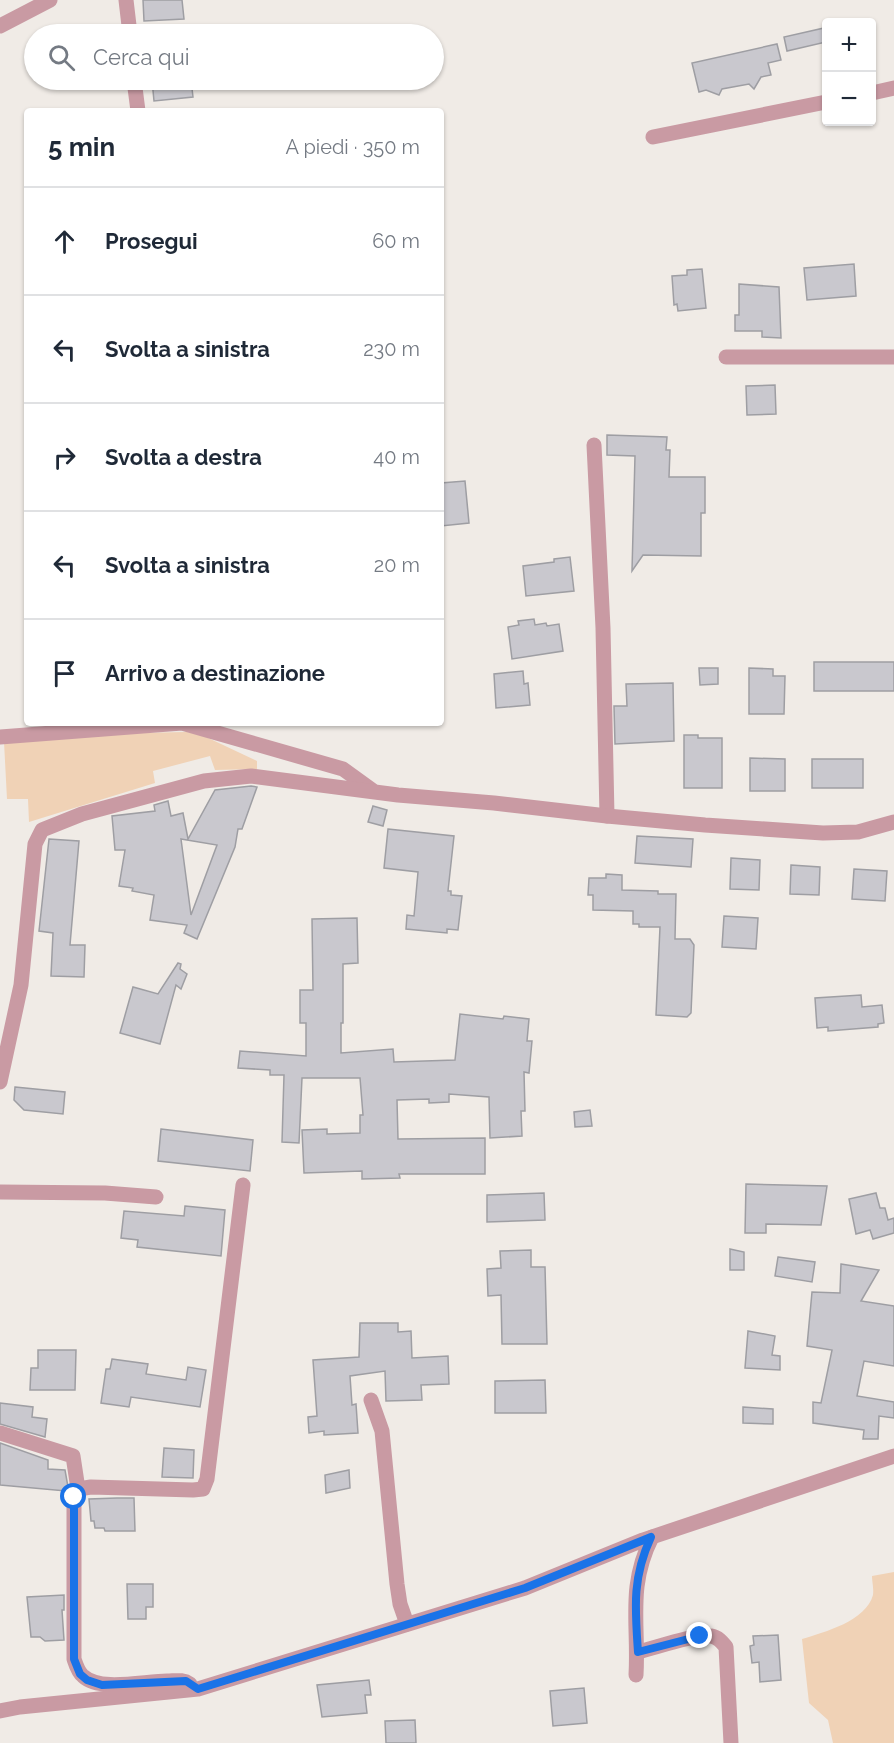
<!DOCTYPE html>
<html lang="it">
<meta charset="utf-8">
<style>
body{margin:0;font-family:Raleway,sans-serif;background:#f2f2f3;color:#1f2937}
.controls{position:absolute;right:18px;top:18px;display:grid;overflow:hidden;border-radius:6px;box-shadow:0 2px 4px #0004}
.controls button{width:54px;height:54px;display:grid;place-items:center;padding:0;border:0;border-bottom:2px solid #e0e1e3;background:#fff;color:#1f2937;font:30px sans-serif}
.stop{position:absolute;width:18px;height:18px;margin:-14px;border:4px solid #1a73e8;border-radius:50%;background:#fff}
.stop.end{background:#1a73e8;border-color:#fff;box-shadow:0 2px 6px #0008}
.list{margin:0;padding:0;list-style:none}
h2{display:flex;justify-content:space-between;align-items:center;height:78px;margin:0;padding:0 24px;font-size:26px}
h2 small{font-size:20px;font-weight:400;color:#747a83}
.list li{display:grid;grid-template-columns:39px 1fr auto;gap:18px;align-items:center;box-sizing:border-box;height:108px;padding:0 24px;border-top:2px solid #e0e1e3}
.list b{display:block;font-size:22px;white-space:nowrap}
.list em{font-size:20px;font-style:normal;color:#747a83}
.icon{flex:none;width:33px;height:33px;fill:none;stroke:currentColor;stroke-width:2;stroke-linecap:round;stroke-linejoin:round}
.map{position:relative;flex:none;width:894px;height:1743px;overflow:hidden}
.search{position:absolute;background:#fff;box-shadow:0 2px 4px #0004;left:24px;top:24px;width:420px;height:66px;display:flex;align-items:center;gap:15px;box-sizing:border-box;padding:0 21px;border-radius:33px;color:#747a83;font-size:22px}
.panel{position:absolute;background:#fff;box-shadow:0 2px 4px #0004;left:24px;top:108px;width:420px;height:618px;border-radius:6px}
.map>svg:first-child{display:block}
.green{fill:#f0d2b6}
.building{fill:#c9c8ce;stroke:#9e9ea3;stroke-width:1.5;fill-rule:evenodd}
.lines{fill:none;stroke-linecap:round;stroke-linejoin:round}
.minor{stroke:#c99aa3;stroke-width:15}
.route{stroke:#1a73e8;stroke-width:8}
</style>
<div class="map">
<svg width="894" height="1743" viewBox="0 0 894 1743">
<rect width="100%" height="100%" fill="#f0ebe6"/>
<!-- green -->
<g class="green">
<path d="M187,732L204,736L257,761V769L215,770L210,756L153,771L155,783L29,822L28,799H7L4,742L138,733Z"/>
<path d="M894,1572V1743H833L828,1720L809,1703L802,1639C825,1632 866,1621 873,1595C874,1589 872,1582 872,1576Z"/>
</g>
<!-- building -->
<g class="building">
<path d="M143,0H182L184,19L144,21Z"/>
<path d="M824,28L826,42L787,51L784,37Z"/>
<path d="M777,44L781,60L768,63L771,75L761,77L754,89L749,84L722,89L719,95L706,90L699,92L692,63Z"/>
<path d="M152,80H191L193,97L154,101Z"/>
<path d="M854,264L856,296L807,300L804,268Z"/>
<path d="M702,269L706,308L678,311L677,304L674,305L672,276L687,275V270Z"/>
<path d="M739,284L779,287L781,338L762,337V331H735V315H739Z"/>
<path d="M775,385L776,414L747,415L746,386Z"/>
<path d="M607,435L667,437L666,450H670L669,477H705V513H701V556L643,555L632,571L635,456L607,455Z"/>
<path d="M465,481L469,523L441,526V483Z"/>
<path d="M570,557L574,591L526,596L523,566L554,562V559Z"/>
<path d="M534,619L535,625L546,623L547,626L559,624L563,651L512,659L508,627L519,625L518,621Z"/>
<rect x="814" y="662" width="80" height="29"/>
<path d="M699,668H718V684L700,685Z"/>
<path d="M749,668L773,669V676H785L784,714H749Z"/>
<path d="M523,671L524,684L528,683L530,705L496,708L494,674Z"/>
<path d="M673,683L674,741L615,744L614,706H627L626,684Z"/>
<path d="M684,735H698V738H722V788H684Z"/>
<path d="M750,758L785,759V791H750Z"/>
<rect x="812" y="759" width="51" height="29"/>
<path d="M251,786L257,787L242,829H238L235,847L197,939L184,933L187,925L150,920L154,895L132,891L133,888L119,886L125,850H115L112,816L155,811L154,805L168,801L171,816L183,813L188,839L215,790ZM181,839L217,845L191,915Z"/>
<path d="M373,806L387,810L383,826L368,822Z"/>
<path d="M388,829L454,836L448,891H451V895L462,896L458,930L447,929V933L406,929L407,915L414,916L418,872L384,868Z"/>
<path d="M637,836L693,839L691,867L635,863Z"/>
<path d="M49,839L79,841L70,945H85L84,977L51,976L53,933L39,931Z"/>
<path d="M731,858L760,860L759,890L730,889Z"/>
<path d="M791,865L820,867L819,895L790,894Z"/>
<path d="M854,869L887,871L885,901L852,899Z"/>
<path d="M606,874L622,875V890L658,891V894H676L675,939H690L694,945L691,1013L687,1017L656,1015L660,927H639V924H633V911L593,910V895H588L589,878H606Z"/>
<path d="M724,916L758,918L756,949L722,947Z"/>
<path d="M357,918L358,963L343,964V1023H341V1053L393,1049L394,1062L455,1060L460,1014L503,1019L504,1016L529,1019L527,1041H532L529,1073L524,1072L525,1111H521L522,1136L490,1138L489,1097L449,1094V1102L429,1103V1099L397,1100L398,1139L485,1138V1174H399L400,1178L362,1179V1171L304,1173L302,1130L327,1129V1134L360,1133V1115H363L360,1078H302L299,1143L282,1142L284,1075H270V1070L238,1068L240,1051L306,1056V1023H300V990H313L312,919Z"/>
<path d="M178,963L181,964L180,969L187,974L181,989L176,985L160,1044L120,1033L133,987L158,994Z"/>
<path d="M861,995L862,1007L882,1005L884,1023L878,1024V1027L828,1031V1027L817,1028L815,998Z"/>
<path d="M15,1087L65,1092L63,1114L24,1110L14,1100Z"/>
<path d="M590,1110L592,1126L575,1127L574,1112Z"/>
<path d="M161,1129L253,1140L250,1171L158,1161Z"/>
<path d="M746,1184L827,1186L821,1225L766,1224V1233H745Z"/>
<path d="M544,1193L545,1220L487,1222V1195Z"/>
<path d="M876,1193L880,1208H885L888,1220L894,1218V1233L873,1239L870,1230L856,1234L849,1199Z"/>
<path d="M185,1206L225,1210L221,1256L137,1247L138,1240L121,1238L124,1211L184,1216Z"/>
<path d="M730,1249L744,1252V1270H730Z"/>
<path d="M531,1250V1267H545L547,1344H502L501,1295L488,1296L487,1269L501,1268L500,1251Z"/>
<path d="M778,1257L815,1262L812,1282L775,1276Z"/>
<path d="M841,1264L879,1270L861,1301L894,1306V1366L864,1361L857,1396L894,1402V1418L879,1416L878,1439H863L864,1430L813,1423V1402L821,1403L832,1350L807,1346L812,1292L840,1293Z"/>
<path d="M360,1323H398V1332L411,1331L412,1358L448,1356L449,1384L421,1385L422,1400L386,1401L385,1371L350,1376L352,1405L356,1404L358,1433L324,1435V1431L309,1433L308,1417L317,1416L313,1360L359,1357Z"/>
<path d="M748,1331L775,1336L772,1355L780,1356V1370L745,1368Z"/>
<path d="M38,1350H76L75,1390H30L31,1368H38Z"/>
<path d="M112,1359L148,1364L146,1374L186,1380L188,1367L206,1370L200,1407L131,1397L129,1407L101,1403L106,1369H110Z"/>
<path d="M545,1380L546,1413H495V1381Z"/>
<path d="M0,1403L33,1407L32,1417L47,1419L45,1437L0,1424Z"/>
<path d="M743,1407L773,1409V1424L743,1423Z"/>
<path d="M0,1443L48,1460V1469L65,1470L68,1487L66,1491L0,1485Z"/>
<path d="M164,1448L194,1450L193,1478L162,1477Z"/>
<path d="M349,1470L350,1488L326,1493L325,1475Z"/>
<path d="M117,1498H134L135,1531H105L104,1528H95L94,1521H91L89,1499Z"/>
<path d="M127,1584H153V1607H146V1619H128Z"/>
<path d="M64,1595V1610H62L64,1640L45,1641L40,1637H31L27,1597Z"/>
<path d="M778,1635L781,1680L760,1682L759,1662L752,1663L750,1646L754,1645L753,1636Z"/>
<path d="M369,1680L371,1695H365L367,1713L322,1717L317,1685Z"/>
<path d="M584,1688L587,1723L553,1726L550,1691Z"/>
<path d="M415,1720L416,1743H386L385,1721Z"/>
</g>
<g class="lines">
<!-- minor -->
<g class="minor">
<path d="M126,0L130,34"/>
<path d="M0,26L50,0"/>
<path d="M134,80L138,111"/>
<path d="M872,93L894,88"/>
<path d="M653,137L826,102"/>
<path d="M726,357H894"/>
<path d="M594,445L603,628L607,816"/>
<path d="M0,737L182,723L343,769L372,790"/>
<path d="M0,1082L21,985L35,844L42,830L82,814L204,781L251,776L398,795L494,803L607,816L705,825L823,833L858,832L894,822"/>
<path d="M0,1192L105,1193L156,1197"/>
<path d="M371,1400L382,1431L397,1584L400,1604L407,1624"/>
<path d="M0,1433L73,1456L78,1489"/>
<path d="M638,1652C655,1648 697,1633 711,1636C718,1637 722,1642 726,1647L731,1743"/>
<path d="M636,1675C639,1623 627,1587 652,1537"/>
<path d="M190,1684C183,1679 175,1681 167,1681C144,1681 100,1692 83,1676C78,1672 76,1665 74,1659V1497L78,1489L91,1487L193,1490L203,1489L207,1479L243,1185"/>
<path d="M0,1711L20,1707L198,1689L525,1588L643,1540L894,1456"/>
</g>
</g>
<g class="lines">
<!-- route -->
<path class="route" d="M74,1497V1659L80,1674L87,1680L102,1685L186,1681L198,1689L525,1588L651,1537C632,1578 635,1608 638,1652L700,1636"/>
</g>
</svg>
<div class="controls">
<button>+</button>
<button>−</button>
</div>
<div class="stop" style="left:74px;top:1497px"></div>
<div class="stop end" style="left:700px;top:1636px"></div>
<div class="search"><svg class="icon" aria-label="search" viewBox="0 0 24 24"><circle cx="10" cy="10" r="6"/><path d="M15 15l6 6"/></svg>Cerca qui</div>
<section class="panel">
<h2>5 min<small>A piedi · 350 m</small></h2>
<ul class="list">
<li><svg class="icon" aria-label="ahead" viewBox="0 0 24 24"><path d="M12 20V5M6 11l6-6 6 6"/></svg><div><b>Prosegui</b></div><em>60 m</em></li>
<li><svg class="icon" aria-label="left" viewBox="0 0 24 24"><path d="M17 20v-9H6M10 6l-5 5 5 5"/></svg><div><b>Svolta a sinistra</b></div><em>230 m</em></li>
<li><svg class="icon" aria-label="right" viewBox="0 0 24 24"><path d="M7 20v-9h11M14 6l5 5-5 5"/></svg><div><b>Svolta a destra</b></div><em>40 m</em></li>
<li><svg class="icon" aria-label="left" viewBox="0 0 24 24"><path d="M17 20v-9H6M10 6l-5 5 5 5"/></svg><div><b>Svolta a sinistra</b></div><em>20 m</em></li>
<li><svg class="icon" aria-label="arrive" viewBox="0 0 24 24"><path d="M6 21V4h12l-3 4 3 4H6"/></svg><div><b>Arrivo a destinazione</b></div></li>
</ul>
</section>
</div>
